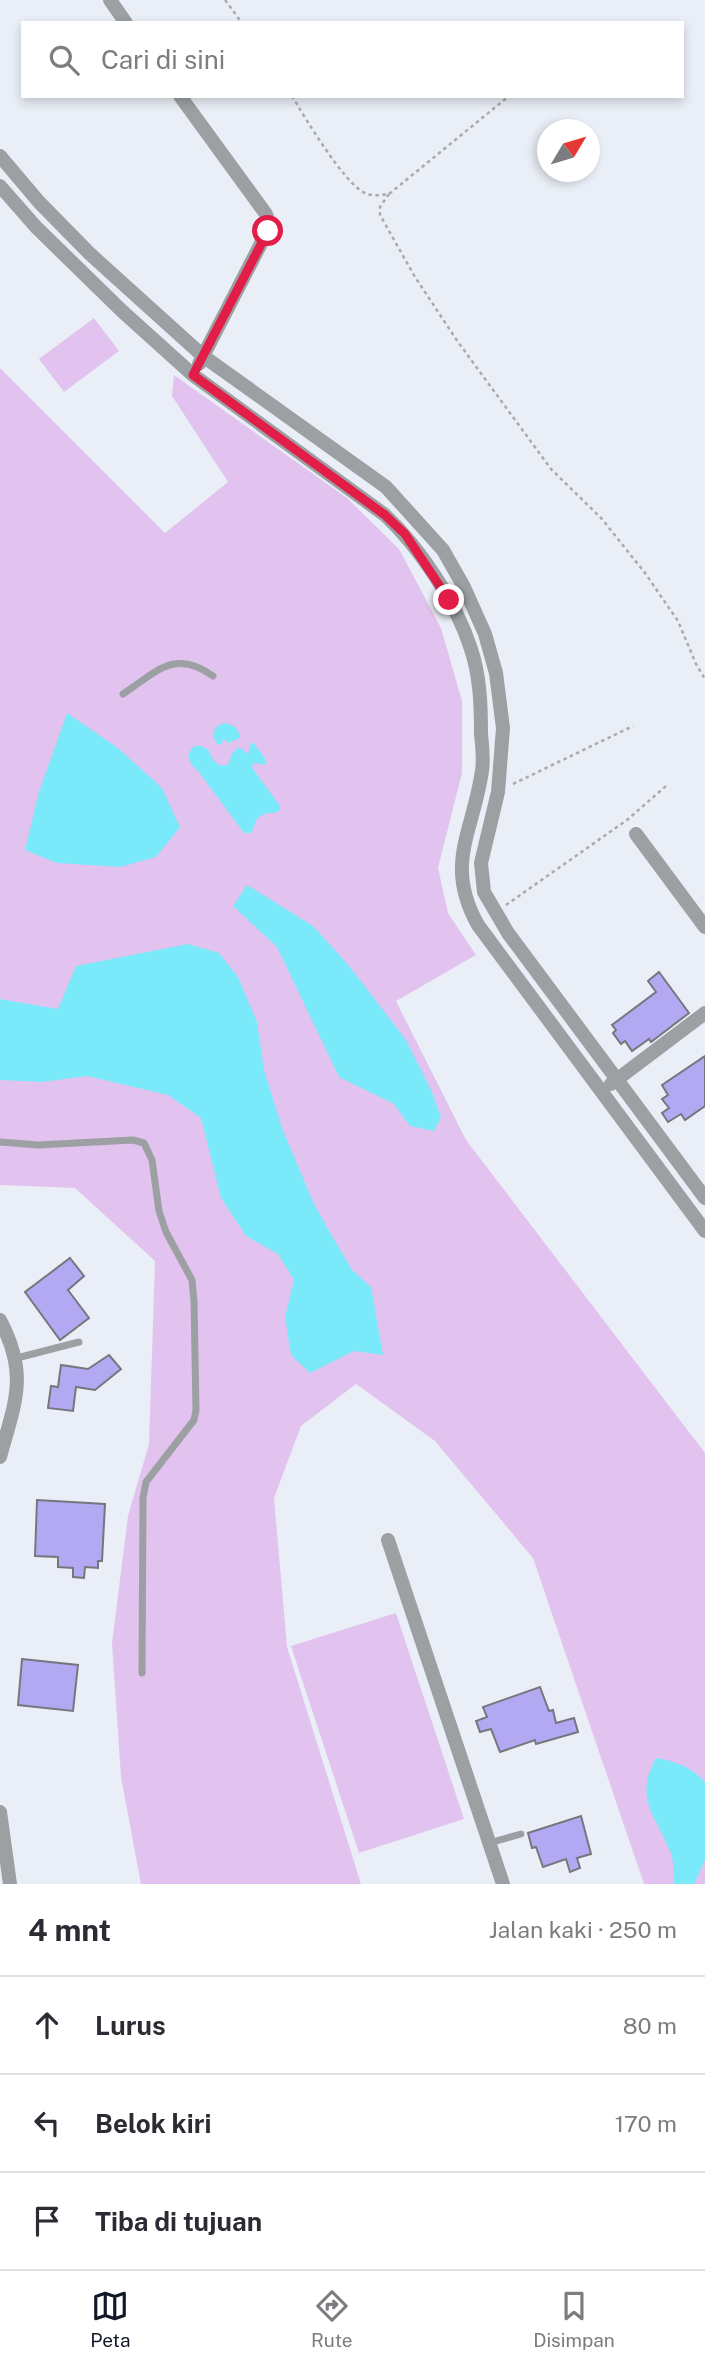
<!DOCTYPE html>
<html lang="id">
<meta charset="utf-8">
<style>
body{margin:0;font-family:"Public Sans",sans-serif;background:#f7f7f7;color:#2b2b33}
.compass{position:absolute;left:537px;top:119px;width:63px;height:63px;border-radius:50%;background:#fff;box-shadow:0 4px 10px #0003;rotate:52deg}
.stop{position:absolute;width:21px;height:21px;margin:-16px;border:5px solid #e11d48;border-radius:50%;background:#fff}
.stop.end{background:#e11d48;border-color:#fff;box-shadow:0 2px 7px #0008}
.list{margin:0;padding:0;list-style:none}
h2{display:flex;justify-content:space-between;align-items:center;height:91px;margin:0;padding:0 28px;font-size:30px}
h2 small{font-size:23px;font-weight:400;color:#7c7c81}
.list li{display:grid;grid-template-columns:46px 1fr auto;gap:21px;align-items:center;box-sizing:border-box;height:98px;padding:0 28px;border-top:2px solid #e1e1e2}
.list b{display:block;font-size:26px;white-space:nowrap}
.list em{font-size:23px;font-style:normal;color:#7c7c81}
.icon{flex:none;width:38px;height:38px;fill:none;stroke:currentColor;stroke-width:2;stroke-linecap:round;stroke-linejoin:round}
.map{position:relative;flex:none;width:705px;height:1884px;overflow:hidden}
.search{position:absolute;background:#fff;box-shadow:0 4px 10px #0003;left:21px;right:21px;top:21px;height:77px;display:flex;align-items:center;gap:18px;box-sizing:border-box;padding:0 24px;border-radius:0px;color:#7c7c81;font-size:26px}
.sheet{height:385px;background:#fff}
nav{display:flex;justify-content:space-around;align-items:center;box-sizing:border-box;height:98px;border-top:2px solid #e1e1e2;background:#fff;font-size:19px;color:#7c7c81}
nav a{display:grid;justify-items:center;gap:4px}
nav .on{color:#111827}
.map>svg:first-child{display:block}
.green{fill:#e2c2ee}
.water{fill:#7ae9fa}
.building{fill:#b2a9f2;stroke:#77767f;stroke-width:2}
.lines{fill:none;stroke-linecap:round;stroke-linejoin:round}
.path{stroke:#a7abb1;stroke-width:2.5;stroke-dasharray:3.5 3.5;stroke-linecap:butt}
.service{stroke:#9ca0a3;stroke-width:7}
.minor{stroke:#9ca0a3;stroke-width:14}
.route{stroke:#e11d48;stroke-width:9}
</style>
<div class="map">
<svg width="705" height="1884" viewBox="0 0 705 1884">
<rect width="100%" height="100%" fill="#eaeff7"/>
<!-- green -->
<g class="green">
<path d="M94,318L119,351L64,392L39,359Z"/>
<path d="M0,368L165,533L228,482L172,396L174,375L347,498L399,549L441,628L462,701V773L438,868L448,913L476,955L396,1001L466,1140L705,1453V1884H644L533,1558L435,1441L356,1384L301,1426L274,1498L287,1647L361,1884H141L121,1777L112,1643L128,1516L149,1444L155,1261L75,1188L0,1185Z"/>
<path d="M396,1613L464,1819L359,1853L291,1646Z"/>
</g>
<!-- water -->
<g class="water">
<path d="M67,713L119,749L162,788L180,827L156,857L120,867L57,863L25,850L39,792Z"/>
<path d="M224,723C234,725 238,727 240,738L228,743L223,738L222,745L216,743L213,735L216,727Z"/>
<path d="M251,743H254L266,760L265,765L255,763L252,765L253,769L280,806V810C273,815 264,811 258,818C254,822 255,828 251,833H244L198,771L191,764L188,756L192,748L197,745L208,749C212,758 215,768 228,765L232,753L239,747L248,754Z"/>
<path d="M247,885L313,926L350,967L406,1040L431,1090L441,1117L434,1131L410,1126L394,1104L339,1077L277,947L233,906Z"/>
<path d="M188,944L219,953L238,977L257,1022L264,1070L282,1128L295,1159L314,1204L335,1241L352,1270L371,1287L383,1355L354,1351L310,1373L291,1355L285,1317L294,1280L278,1254L246,1236L221,1198L201,1118L168,1095L87,1076L42,1082L0,1080V999L58,1009L76,966Z"/>
<path d="M656,1758C675,1761 691,1767 705,1782V1860L694,1884H674C674,1873 674,1861 670,1851C655,1814 634,1799 656,1758Z"/>
</g>
<!-- building -->
<g class="building">
<path d="M659,972L689,1013L651,1042L649,1039L632,1051L625,1041L621,1044L613,1033L616,1030L612,1025L656,992L648,981Z"/>
<path d="M705,1056V1106L685,1120L681,1114L668,1122L662,1113L669,1108L662,1099L668,1095L662,1085Z"/>
<path d="M70,1258L84,1276L68,1290L89,1318L60,1340L25,1292Z"/>
<path d="M109,1355L121,1369L95,1390L76,1387L73,1411L48,1408L51,1386L58,1387L61,1365L88,1369Z"/>
<path d="M37,1500L105,1504L102,1561H98V1568L85,1567L84,1578L73,1577V1568L58,1567V1557L35,1556Z"/>
<path d="M22,1659L78,1665L73,1711L18,1705Z"/>
<path d="M540,1687L549,1711L553,1710L556,1723L574,1718L578,1732L536,1744L535,1740L500,1752L491,1729L480,1732L476,1721L487,1717L483,1707Z"/>
<path d="M581,1816L591,1854L577,1858L580,1868L570,1872L566,1859L543,1867L536,1847L532,1848L528,1833Z"/>
</g>
<g class="lines">
<!-- path -->
<g class="path">
<path d="M225,0L242,23"/>
<path d="M292,96C305,118 343,181 363,192C371,197 380,195 389,194L509,96"/>
<path d="M389,194L380,207V215L415,277L458,342L551,469L602,519L645,573L678,621L696,664L705,679"/>
<path d="M513,784L633,726"/>
<path d="M506,905L627,820L666,786"/>
</g>
<!-- service -->
<g class="service">
<path d="M123,694C156,672 175,648 213,676"/>
<path d="M0,1142L38,1145L133,1140L144,1143L152,1160L159,1211L166,1232L192,1280L194,1301L196,1410L194,1420L146,1482L143,1498L142,1673"/>
<path d="M17,1358L79,1342"/>
<path d="M489,1843L521,1834"/>
</g>
<!-- minor -->
<g class="minor">
<path d="M110,0L126,23"/>
<path d="M180,96L266,214L270,226L199,364"/>
<path d="M0,156L39,202L89,253L203,356L386,487L443,550L464,587L485,634L496,673L503,728L498,792L481,863L484,892L508,933L705,1198"/>
<path d="M0,186L36,227L122,311L193,375L385,515C420,548 456,602 471,649C480,676 481,705 481,733C482,746 484,759 482,771C473,833 444,864 478,925L705,1231"/>
<path d="M636,834L705,927"/>
<path d="M611,1084L705,1013"/>
<path d="M0,1320C29,1375 15,1402 0,1457"/>
<path d="M388,1540L503,1884"/>
<path d="M0,1812L10,1884"/>
</g>
</g>
<g class="lines">
<!-- route -->
<path class="route" d="M268,231L193,375L385,515L405,534L449,600"/>
</g>
</svg>
<svg class="compass" viewBox="-18 -18 36 36"><path d="M0-13l5 13h-10z" fill="#e53935"/><path d="M0 13l5-13h-10z" fill="#7c7c81"/></svg>
<div class="stop" style="left:268px;top:231px"></div>
<div class="stop end" style="left:449px;top:600px"></div>
<div class="search"><svg class="icon" aria-label="search" viewBox="0 0 24 24"><circle cx="10" cy="10" r="6"/><path d="M15 15l6 6"/></svg>Cari di sini</div>
</div>
<section class="sheet">
<h2>4 mnt<small>Jalan kaki · 250 m</small></h2>
<ul class="list">
<li><svg class="icon" aria-label="ahead" viewBox="0 0 24 24"><path d="M12 20V5M6 11l6-6 6 6"/></svg><div><b>Lurus</b></div><em>80 m</em></li>
<li><svg class="icon" aria-label="left" viewBox="0 0 24 24"><path d="M17 20v-9H6M10 6l-5 5 5 5"/></svg><div><b>Belok kiri</b></div><em>170 m</em></li>
<li><svg class="icon" aria-label="arrive" viewBox="0 0 24 24"><path d="M6 21V4h12l-3 4 3 4H6"/></svg><div><b>Tiba di tujuan</b></div></li>
</ul>
</section>
<nav>
<a class="on"><svg class="icon" aria-label="map" viewBox="0 0 24 24"><path d="M3 6l6-2 6 2 6-2v14l-6 2-6-2-6 2zM9 4v14M15 6v14"/></svg>Peta</a>
<a><svg class="icon" aria-label="directions" viewBox="0 0 24 24"><path d="M12 3l9 9-9 9-9-9zM9 14v-3h6M13 9l2 2-2 2"/></svg>Rute</a>
<a><svg class="icon" aria-label="saved" viewBox="0 0 24 24"><path d="M7 4h10v16l-5-4-5 4z"/></svg>Disimpan</a>
</nav>
